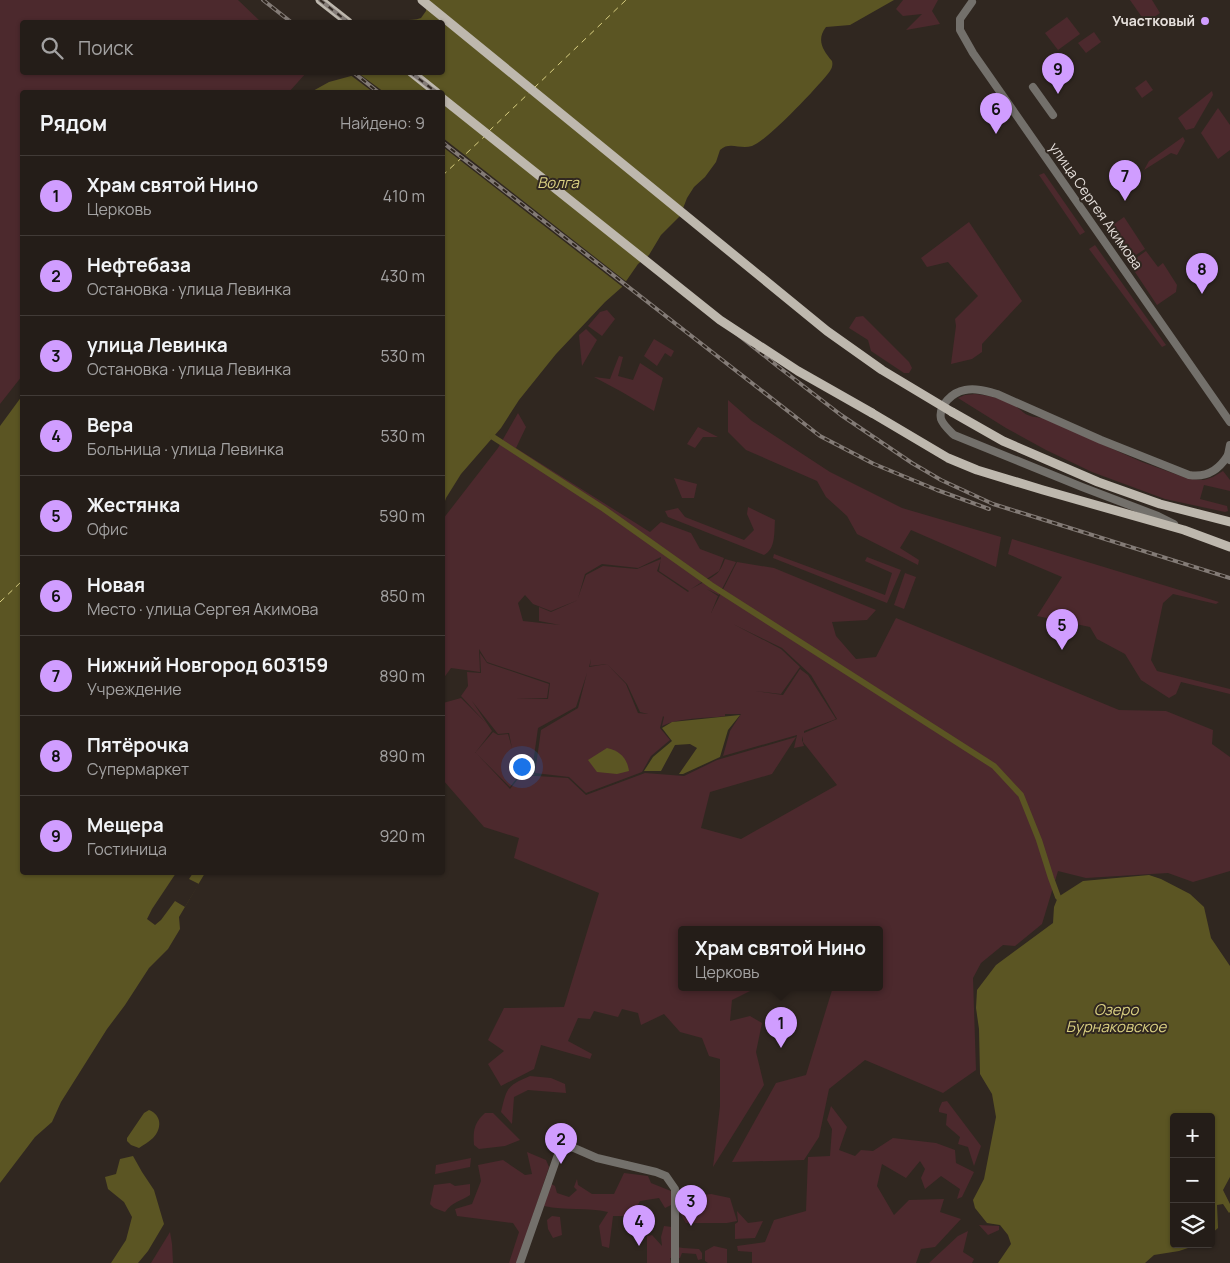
<!DOCTYPE html>
<html lang="ru">
<meta charset="utf-8">
<style>
body{margin:0;font-family:Manrope,sans-serif;background:#302a25;color:#f1f3f6}
.controls{position:absolute;right:15px;bottom:15px;display:grid;overflow:hidden;border-radius:5px;box-shadow:0 1px 4px #0004}
.controls button{width:45px;height:45px;display:grid;place-items:center;padding:0;border:0;border-bottom:1px solid #413b37;background:#241d18;color:#f1f3f6;font:25px sans-serif}
.you{position:absolute;left:521px;top:766px;width:18px;height:18px;margin:-12px;border:4px solid #fff;border-radius:50%;background:#1a73e8;box-shadow:0 0 0 8px #1a73e833}
.badge{display:grid;place-items:center;width:32px;height:32px;border-radius:50%;background:#d09dff;color:#111;font-size:16px;font-weight:700}
.pin{position:absolute;translate:-50% -41px;filter:drop-shadow(0 1px 2px #0008)}
.pin::after{content:'';position:absolute;top:26px;width:18px;height:15px;background:inherit;clip-path:polygon(0 0,100% 0,50% 100%)}
.popup{position:absolute;left:678px;top:926px;width:205px;height:65px;box-sizing:border-box;display:grid;place-content:center;border-radius:5px;background:#241d18;filter:drop-shadow(0 1px 4px #0005);font-size:16px;white-space:nowrap;color:#a3a2a2}
.popup b{font-size:19px;color:#f1f3f6}
.popup::after{content:'';position:absolute;left:50%;top:100%;margin-left:-10px;border:10px solid transparent;border-top-color:#241d18}
.list{margin:0;padding:0;list-style:none}
h2{display:flex;justify-content:space-between;align-items:center;height:65px;margin:0;padding:0 20px;font-size:21px}
h2 small{font-size:16px;font-weight:400;color:#a3a2a2}
.list li{display:grid;grid-template-columns:32px 1fr auto;gap:15px;align-items:center;box-sizing:border-box;height:80px;padding:0 20px;border-top:1px solid #413b37}
.list b{display:block;font-size:19px;white-space:nowrap}
.list p{margin:0;font-size:16px;white-space:nowrap;color:#a3a2a2}
.list em{font-size:16px;font-style:normal;color:#a3a2a2}
.icon{flex:none;width:28px;height:28px;fill:none;stroke:currentColor;stroke-width:2;stroke-linecap:round;stroke-linejoin:round}
.map{position:relative;flex:none;width:1230px;height:1263px;overflow:hidden}
.search{position:absolute;background:#241d18;box-shadow:0 1px 4px #0004;left:20px;top:20px;width:425px;height:55px;display:flex;align-items:center;gap:12px;box-sizing:border-box;padding:0 18px;border-radius:5px;color:#a3a2a2;font-size:19px}
.panel{position:absolute;background:#241d18;box-shadow:0 1px 4px #0004;left:20px;top:90px;width:425px;height:785px;border-radius:5px}
.map>svg:first-child{display:block}
.green{fill:#4c292d;fill-rule:evenodd}
.water{fill:#5b5523}
.pier{fill:#302720}
.lines{fill:none;stroke-linecap:round;stroke-linejoin:round}
.canal{stroke:#5b5523;stroke-width:6}
.ferry{stroke:#dad082;stroke-width:1;stroke-dasharray:6 5;stroke-linecap:butt}
.minor{stroke:#73706b;stroke-width:8}
.major{stroke:#beb8ae;stroke-width:9}
.rail-casing{stroke:#837b76;stroke-width:4}
.rail{stroke:#302720;stroke-width:2;stroke-dasharray:5.5;stroke-linecap:butt}
.major-bridge{stroke:#beb8ae;stroke-width:9}
.poi-dot{fill:#d09dff;stroke:#302720;stroke-width:2}
.labels{text-anchor:middle;stroke-width:4;stroke-linejoin:round;paint-order:stroke}
.poi-label{font-size:14px;font-weight:bold;fill:#e6e0dc;stroke:#302720;text-anchor:end}
.street-label{font-size:14px;fill:#e6e0dc;stroke:#302720}
.water-label{font-size:15px;font-style:italic;fill:#dad082;stroke:#302720}
</style>
<div class="map">
<svg width="1230" height="1263" viewBox="0 0 1230 1263">
<rect width="100%" height="100%" fill="#302720"/>
<!-- green -->
<g class="green">
<path d="M0,0H238L261,22H22V72L306,73L289,92H22V376L0,404Z"/>
<path d="M903,0H938L932,11L940,24L906,30L922,14L903,16L896,9Z"/>
<path d="M1130,0H1152L1160,13L1146,23Z"/>
<path d="M1067,17L1080,34L1058,50L1045,33Z"/>
<path d="M1094,32L1101,42L1086,53L1078,43Z"/>
<path d="M1146,80L1153,90L1142,98L1135,88Z"/>
<path d="M1212,91L1213,95L1194,128L1186,130L1178,118Z"/>
<path d="M1218,108L1230,125V150L1218,159L1201,133Z"/>
<path d="M1183,137L1185,141L1177,155L1171,153L1144,170L1149,161Z"/>
<path d="M1044,173L1085,232L1080,235L1039,175Z"/>
<path d="M1124,217L1145,249L1127,261L1106,230Z"/>
<path d="M969,222L1022,301L982,344V352L972,359L951,364L956,326L955,319L978,296L948,262L927,267L921,258Z"/>
<path d="M1095,245L1166,345L1162,347L1089,249Z"/>
<path d="M1146,251L1158,267L1163,263L1177,285L1176,292L1157,305L1129,263Z"/>
<path d="M607,310L615,319L602,336L588,326L600,312Z"/>
<path d="M863,316L909,362L912,368L909,373H904L871,351L868,340L849,328L856,317Z"/>
<path d="M586,329L597,340L582,366L579,335Z"/>
<path d="M654,339L674,351L671,357L665,353L657,366L644,356Z"/>
<path d="M619,356L623,357L618,376L633,380L640,363L663,378L654,411L622,392L594,377L610,379Z"/>
<path d="M975,394C985,395 1006,399 1014,405C1028,415 1024,416 1043,418L1142,462L1189,479L1204,480L1213,477L1223,471L1230,480V491L1204,485L1200,499L1227,506L1228,511L1225,512L1165,499L1092,472L1046,450L1006,428L958,398L965,395Z"/>
<path d="M728,400L752,421L830,472L902,508L1001,537L996,567L911,530L900,548L919,560L918,565L857,534L847,516L826,497L817,481L746,450L728,432Z"/>
<path d="M518,413L526,427L516,448L650,532L661,522L691,533L700,549L724,558L719,571L691,589L704,582L721,592L719,595L707,589L718,596L711,613L737,562L774,568L876,610L867,620L832,622L836,636L856,659L876,657L896,618L1119,710L1166,711L1213,730L1212,744L1230,757V871L1193,882L1168,873L1086,878L1058,871L1042,924L1015,946L1003,945L981,963L973,978L976,1070L943,1093L865,1060L829,1089L819,1137L804,1160L732,1162L776,1083L806,1075L833,987H880V929H682V987H758L732,1000L730,1021L750,1016L762,1023L756,1052L764,1085L713,1167L720,1106V1059L709,1056L702,1038L680,1032L664,1014L641,1025L638,1013L622,1009L618,1017L594,1011L590,1019L578,1018L568,1041L592,1054L590,1059L541,1045L534,1069L501,1086L488,1064L504,1051L488,1040L504,1008L564,1007L599,893L514,858L519,838L484,827L443,780V703L461,698L486,723L461,696L468,686L467,672L481,673L480,653L487,663L549,684L547,698H516L548,699L550,683L487,662L479,649L480,672L451,668L443,679V519L498,448ZM661,557L659,571L689,591L688,592L657,571L661,559L637,569L603,566L586,575L578,598L585,574L602,564L638,568ZM525,595L533,604L551,611L578,600L551,612L539,607V621L560,625L523,621L518,603ZM733,624L782,648L811,675L837,719L804,733V731L836,719L808,675L800,669L783,695L755,691L781,694L800,667L781,649ZM591,659L590,666L607,664L627,684L640,712L648,714L638,713L626,684L607,664L589,667ZM587,673L578,708L541,730L535,773L569,777L586,793L642,772L651,756L670,740L660,728L663,716L664,717L662,726C681,717 704,719 725,716V714H741L730,731L723,756L797,735L794,748L804,746L802,740L803,736V742L837,785L741,839L701,828L710,792L772,774L796,737L717,760L684,776L645,773L586,795L568,778L521,775L510,789L476,753L510,787L520,774L535,775L532,772L517,771H532L538,728L576,707ZM472,701L498,734L509,733L512,748L508,734L498,735L493,732L475,753L492,731Z"/>
<path d="M698,427L718,437H703L695,448L687,444Z"/>
<path d="M674,478L697,484L694,498H682Z"/>
<path d="M748,507L775,520C774,532 776,549 764,555L668,517L665,511L678,508L685,517L744,540L754,530L747,514Z"/>
<path d="M1012,539L1219,602L1216,604L1173,594L1163,603L1151,660L1157,671L1230,689V694L1181,682L1176,694L1169,698L1141,680L1125,654L1097,639L1090,627L1037,616L1062,577L1008,554Z"/>
<path d="M774,554L885,595L892,573L865,561L867,557L901,570L887,603L773,558Z"/>
<path d="M725,559L736,562L722,589L707,580C718,574 720,572 725,559Z"/>
<path d="M905,573L916,577L904,609L894,605Z"/>
<path d="M530,1076L551,1078L565,1084L566,1093L528,1090L514,1097L512,1124L501,1112C507,1087 507,1086 530,1076Z"/>
<path d="M947,1101L981,1146L974,1166L968,1147L958,1144L960,1137L946,1125L947,1114L939,1112V1109L942,1102Z"/>
<path d="M831,1106L847,1127L839,1150L855,1156L861,1150L873,1151L893,1138L936,1143L955,1150L956,1163L974,1172L962,1197L957,1199L960,1189L941,1176L925,1189L921,1178L925,1169L920,1161L906,1178L882,1164L877,1186L894,1215L909,1200L944,1199L940,1212L961,1219L935,1247L921,1249L916,1263H752V1252L738,1251L737,1246L765,1242L774,1220L806,1211L808,1157L830,1156L832,1129L827,1120Z"/>
<path d="M485,1113H493L520,1140L505,1146L479,1149L474,1145C473,1130 474,1123 485,1113Z"/>
<path d="M527,1152L546,1160L549,1167L517,1263H509L519,1232L513,1223L457,1216L455,1209L472,1204L481,1181L478,1165L503,1160L525,1175L532,1174Z"/>
<path d="M471,1158L470,1167L435,1174L436,1165Z"/>
<path d="M624,1173L648,1176L651,1183L671,1191V1205L665,1208L659,1198L640,1201L632,1216H613L609,1248L602,1246L599,1226L608,1212C588,1207 565,1211 544,1206L551,1184L555,1186L557,1193L569,1197L577,1190L574,1187L577,1179L578,1185L592,1194H614Z"/>
<path d="M450,1183L455,1186L470,1184V1195C460,1202 453,1201 445,1212L434,1208L430,1204L434,1185Z"/>
<path d="M711,1194L730,1198L737,1221L727,1223H686L677,1208L696,1196Z"/>
<path d="M737,1211L748,1223L763,1221L755,1238L735,1239V1224L738,1222Z"/>
<path d="M552,1216L560,1217L562,1235L553,1238L548,1229L547,1220Z"/>
<path d="M979,1225L999,1226V1230L988,1235Z"/>
<path d="M664,1226L672,1227L671,1246L683,1248L699,1249L702,1253V1259L698,1260L696,1254L682,1253L680,1258H670L671,1263H647V1236L652,1235L662,1246L661,1237Z"/>
<path d="M968,1231L963,1252L974,1259L972,1263H929L958,1236Z"/>
<path d="M170,1232L172,1244L173,1263H151Z"/>
<path d="M714,1246L727,1249V1263H708L705,1261V1251Z"/>
</g>
<!-- water -->
<g class="water">
<path d="M426,0H894L850,25L826,27C816,40 823,50 832,61C833,65 832,68 830,71C819,86 767,141 752,146C740,150 730,141 720,150L716,162L705,177L694,187L687,198L680,216L661,235L649,255L638,264L622,287L605,302L556,354L519,400L501,428L461,474L446,498L443,507L442,92H311L329,82L351,76L357,73L442,72V22H389C397,18 410,22 421,18L426,11Z"/>
<path d="M22,396V872L205,873L179,917L180,929L168,949L149,968L125,1005L107,1029L61,1102L52,1122L35,1137L0,1183V426Z"/>
<path d="M740,715L728,730L720,757L683,774H679L697,748L690,744L675,745L661,771H644L653,757L672,741L662,728L672,722Z"/>
<path d="M607,748C620,751 627,758 629,771L617,774L597,772L588,760Z"/>
<path d="M1149,875L1161,879L1190,894L1204,907L1211,938L1230,966V1177L1223,1190L1230,1204V1212L1229,1213L1223,1204L1217,1205L1218,1228L1211,1234V1117H1174V1244H1200L1179,1251L1154,1255L1145,1263H998L1011,1244L1008,1235L1000,1225L987,1223L975,1208L973,1200L984,1179L996,1117L992,1094L980,1074L979,1029L976,1008L977,990L996,965L1053,923L1054,907L1058,897L1083,881Z"/>
<path d="M149,1110C162,1115 162,1129 153,1138C149,1142 143,1145 139,1148L131,1145L127,1141V1138L144,1113Z"/>
<path d="M133,1156L142,1172L154,1190L164,1224L148,1251L138,1263H111L126,1240L132,1217L124,1202L108,1189L105,1177L116,1174L120,1159Z"/>
</g>
<!-- pier -->
<g class="pier">
<path d="M352,72L358,73L384,92H373L349,74Z"/>
<path d="M443,138L628,283L624,288L443,147Z"/>
<path d="M176,873H193L189,879L199,884L185,907L175,901L161,920L155,925L147,919L152,909Z"/>
</g>
<g class="lines">
<!-- canal -->
<path class="canal" d="M493,437L604,509L711,585L994,766L1021,795L1039,840L1051,878L1058,897"/>
<!-- ferry -->
<g class="ferry">
<path d="M534,88L626,0"/>
<path d="M489,131L530,92"/>
<path d="M442,176L485,136"/>
<path d="M0,602L22,581"/>
</g>
<!-- minor -->
<g class="minor">
<path d="M972,2L960,19V30L973,53L1230,422"/>
<path d="M1033,87L1053,115"/>
<path d="M1230,460L1228,455L1230,445"/>
<path d="M1174,524L1158,516L1082,487L954,435C949,430 943,425 941,419C938,405 953,392 965,390C976,388 986,391 997,394L1101,440L1189,475C1207,478 1219,470 1228,455"/>
<path d="M520,1263L561,1146L574,1148L597,1158L656,1172L666,1176L675,1189V1263"/>
</g>
<!-- major -->
<g class="major">
<path d="M320,0L348,22"/>
<path d="M411,72L436,92"/>
<path d="M952,412L1003,441L1098,482L1160,504L1230,522"/>
<path d="M872,413L948,458L977,470L1043,490L1184,530L1230,547"/>
</g>
<!-- rail casing -->
<g class="rail-casing">
<g id="rail">
<path d="M263,0L291,22"/>
<path d="M320,0L348,22"/>
<path d="M353,72L378,92"/>
<path d="M410,72L436,92"/>
<path d="M442,98L776,365L841,415L912,463L941,480L993,504L1230,578"/>
<path d="M442,142L820,436L874,464L937,490L989,509"/>
</g>
</g>
<!-- rail -->
<use href="#rail" class="rail"/>
<!-- major-bridge -->
<g class="major-bridge">
<path d="M422,0L827,331L882,370L952,412"/>
<path d="M442,98L720,320L798,371L872,413"/>
</g>
</g>
<!-- markers -->
<circle class="poi-dot" cx="1205" cy="21" r="5"/>
<g class="labels">
<!-- poi labels -->
<g class="poi-label">
<text x="1195" y="26">Участковый</text>
</g>
<!-- street labels -->
<g class="street-label">
<text transform="translate(1096 206) rotate(55)" y="5">улица Сергея Акимова</text>
</g>
<!-- water labels -->
<g class="water-label">
<text x="558" y="188">Волга</text>
<text x="1116" y="1015">Озеро<tspan x="1116" dy="17">Бурнаковское</tspan></text>
</g>
</g>
</svg>
<div class="controls">
<button>+</button>
<button>−</button>
<button><svg class="icon" aria-label="layers" viewBox="0 0 24 24"><path d="M12 4l9 5-9 5-9-5zM3 14l9 5 9-5"/></svg></button>
</div>
<div class="you"></div>
<div class="pin badge" style="left:781px;top:1048px">1</div>
<div class="popup"><b>Храм святой Нино</b>Церковь</div>
<div class="pin badge" style="left:561px;top:1164px">2</div>
<div class="pin badge" style="left:691px;top:1226px">3</div>
<div class="pin badge" style="left:639px;top:1246px">4</div>
<div class="pin badge" style="left:1062px;top:650px">5</div>
<div class="pin badge" style="left:996px;top:134px">6</div>
<div class="pin badge" style="left:1125px;top:201px">7</div>
<div class="pin badge" style="left:1202px;top:294px">8</div>
<div class="pin badge" style="left:1058px;top:94px">9</div>
<div class="search"><svg class="icon" aria-label="search" viewBox="0 0 24 24"><circle cx="10" cy="10" r="6"/><path d="M15 15l6 6"/></svg>Поиск</div>
<section class="panel">
<h2>Рядом<small>Найдено: 9</small></h2>
<ul class="list">
<li><span class="badge">1</span><div><b>Храм святой Нино</b><p>Церковь</p></div><em>410 m</em></li>
<li><span class="badge">2</span><div><b>Нефтебаза</b><p>Остановка · улица Левинка</p></div><em>430 m</em></li>
<li><span class="badge">3</span><div><b>улица Левинка</b><p>Остановка · улица Левинка</p></div><em>530 m</em></li>
<li><span class="badge">4</span><div><b>Вера</b><p>Больница · улица Левинка</p></div><em>530 m</em></li>
<li><span class="badge">5</span><div><b>Жестянка</b><p>Офис</p></div><em>590 m</em></li>
<li><span class="badge">6</span><div><b>Новая</b><p>Место · улица Сергея Акимова</p></div><em>850 m</em></li>
<li><span class="badge">7</span><div><b>Нижний Новгород 603159</b><p>Учреждение</p></div><em>890 m</em></li>
<li><span class="badge">8</span><div><b>Пятёрочка</b><p>Супермаркет</p></div><em>890 m</em></li>
<li><span class="badge">9</span><div><b>Мещера</b><p>Гостиница</p></div><em>920 m</em></li>
</ul>
</section>
</div>
